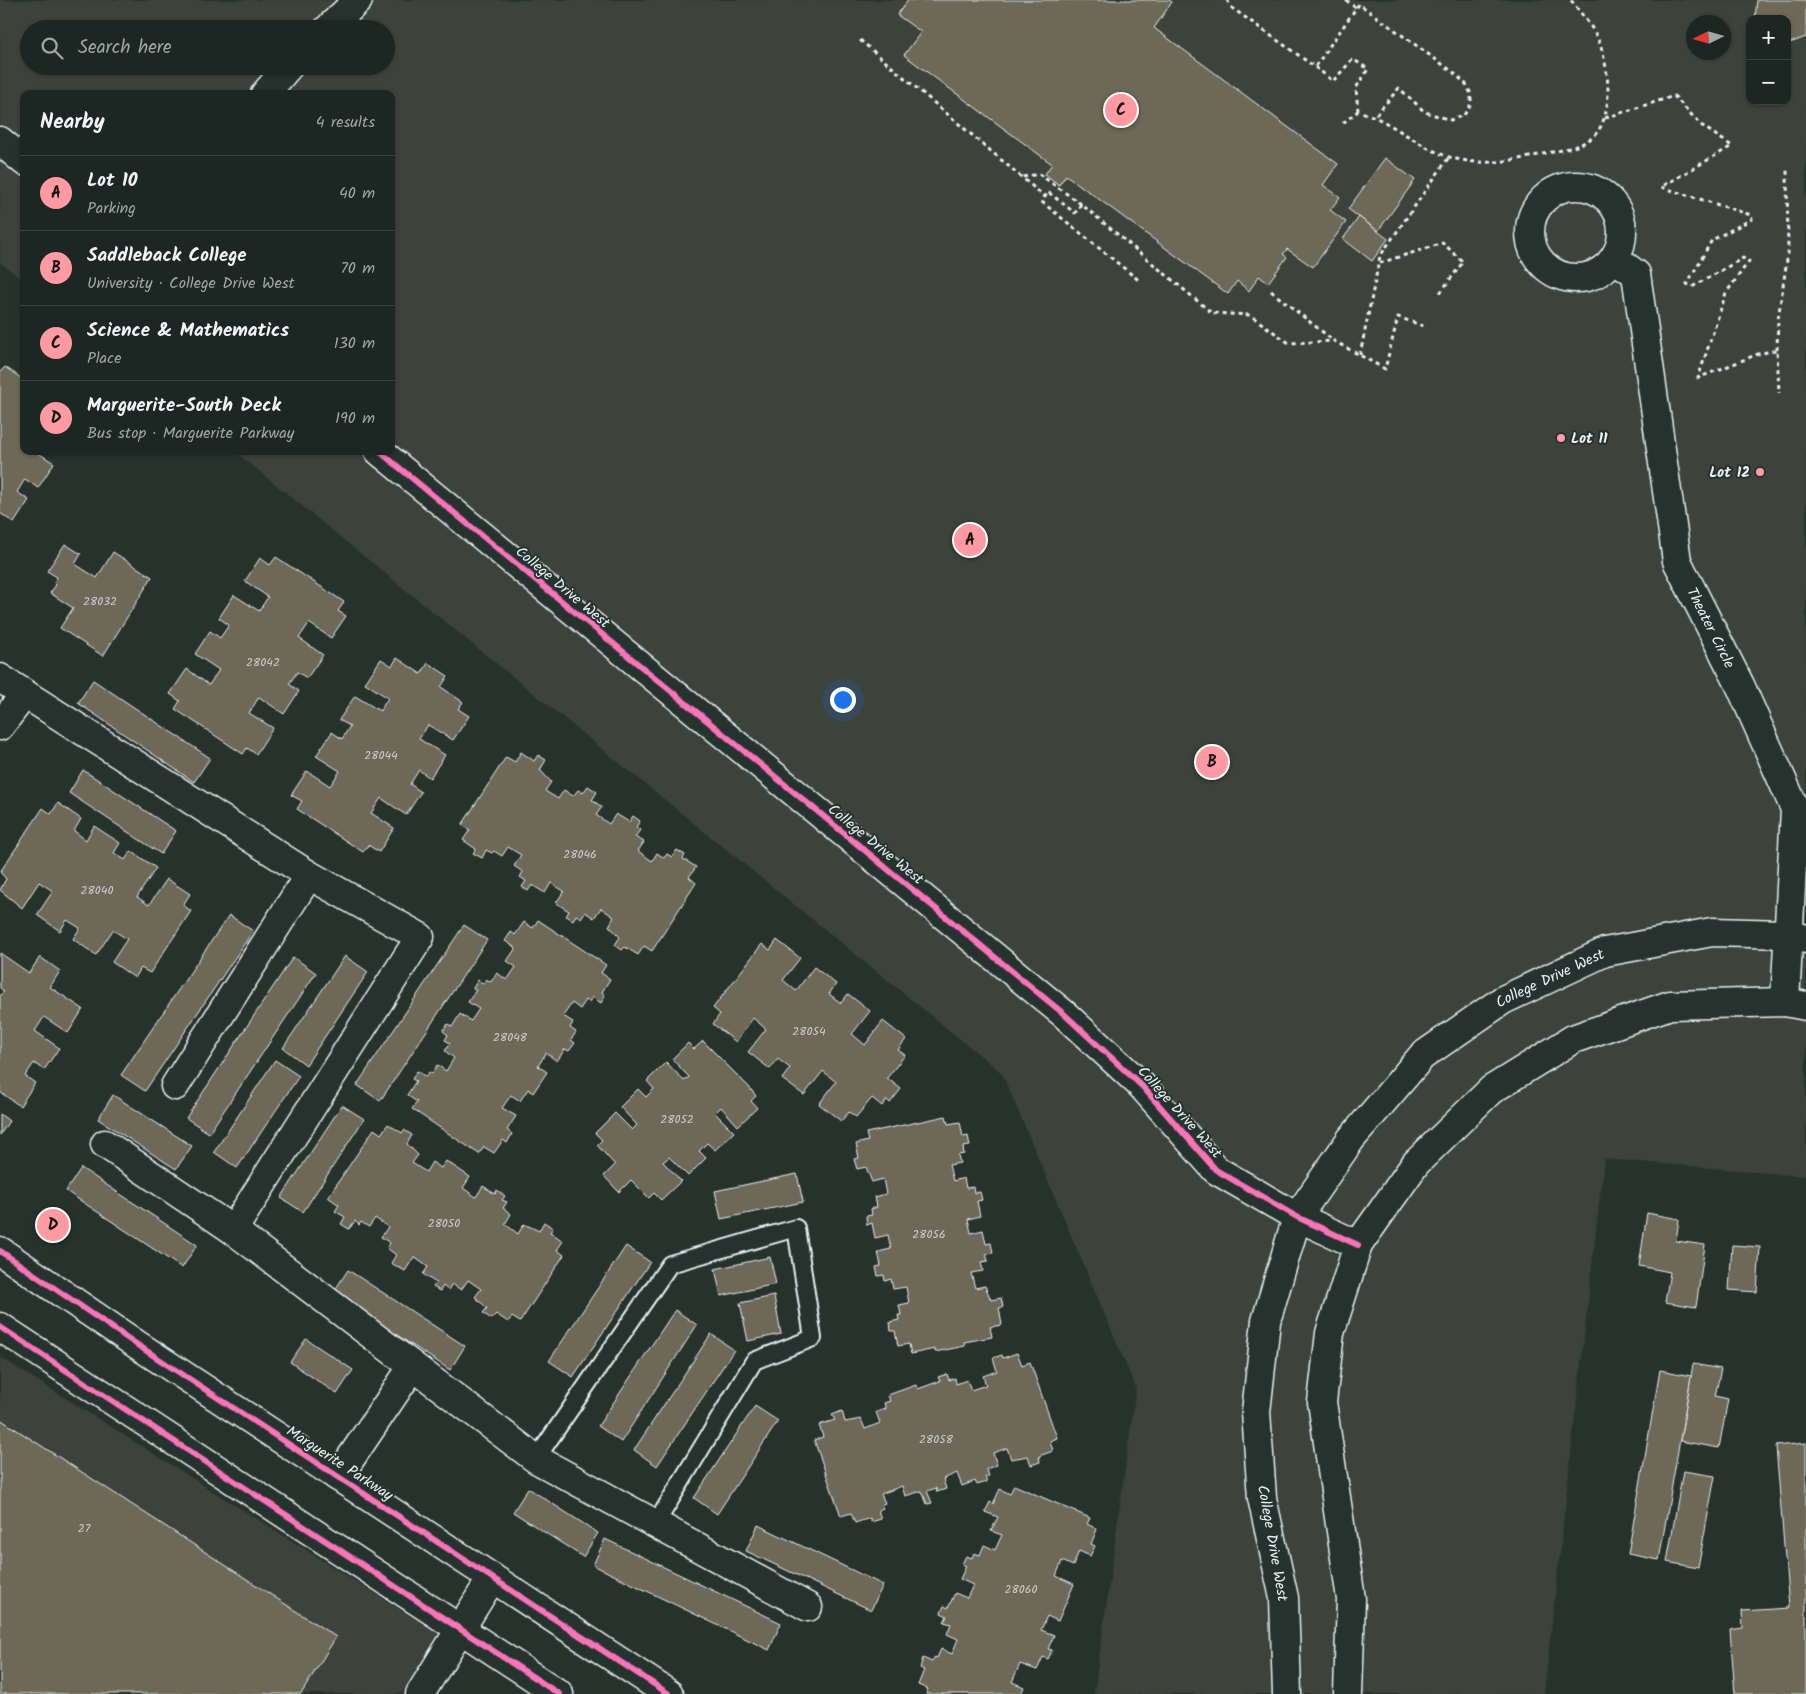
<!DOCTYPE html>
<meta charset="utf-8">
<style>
body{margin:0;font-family:Kalam,sans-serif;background:#252e2a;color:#f1f3f6}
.controls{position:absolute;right:15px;top:15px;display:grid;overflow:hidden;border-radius:10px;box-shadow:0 1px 4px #0004}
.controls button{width:45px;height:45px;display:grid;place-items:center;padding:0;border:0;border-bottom:1px solid #3a4340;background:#1c2622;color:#f1f3f6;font:25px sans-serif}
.compass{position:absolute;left:1686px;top:15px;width:45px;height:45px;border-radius:50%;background:#1c2622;box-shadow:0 1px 4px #0004;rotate:265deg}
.you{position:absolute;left:842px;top:699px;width:18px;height:18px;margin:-12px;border:4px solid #fff;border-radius:50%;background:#1a73e8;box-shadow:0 0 0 8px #1a73e833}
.badge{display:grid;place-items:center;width:32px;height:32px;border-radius:50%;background:#ff9aa2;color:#111;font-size:16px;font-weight:700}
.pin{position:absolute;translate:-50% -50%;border:2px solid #fff;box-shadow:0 1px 5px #0006}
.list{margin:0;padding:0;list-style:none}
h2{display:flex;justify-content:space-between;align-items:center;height:65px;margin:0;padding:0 20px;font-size:21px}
h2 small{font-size:16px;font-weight:400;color:#a0a5a5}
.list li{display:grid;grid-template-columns:32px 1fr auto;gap:15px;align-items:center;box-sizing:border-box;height:75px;padding:0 20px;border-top:1px solid #3a4340}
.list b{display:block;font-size:19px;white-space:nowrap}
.list p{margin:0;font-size:16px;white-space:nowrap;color:#a0a5a5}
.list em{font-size:16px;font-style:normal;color:#a0a5a5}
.icon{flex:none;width:28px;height:28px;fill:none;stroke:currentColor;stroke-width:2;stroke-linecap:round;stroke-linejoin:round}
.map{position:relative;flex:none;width:1806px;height:1694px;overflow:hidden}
.search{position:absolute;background:#1c2622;box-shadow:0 1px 4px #0004;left:20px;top:20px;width:375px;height:55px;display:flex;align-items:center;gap:12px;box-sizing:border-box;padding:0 18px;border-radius:28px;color:#a0a5a5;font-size:19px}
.panel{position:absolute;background:#1c2622;box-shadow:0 1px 4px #0004;left:20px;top:90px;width:375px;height:365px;border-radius:10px}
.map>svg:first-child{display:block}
.built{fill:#3c433a;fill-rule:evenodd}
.building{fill:#6e6757;stroke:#e8f1f8}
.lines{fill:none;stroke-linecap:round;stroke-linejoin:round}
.lane-casing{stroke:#e8f1f8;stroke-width:20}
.street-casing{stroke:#e8f1f8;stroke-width:31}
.secondary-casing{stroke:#e8f1f8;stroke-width:31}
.primary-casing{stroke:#e8f1f8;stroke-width:31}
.path{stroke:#e8f1f8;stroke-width:3;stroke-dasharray:4 4;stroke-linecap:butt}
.lane{stroke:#26332d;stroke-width:16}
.street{stroke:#26332d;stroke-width:28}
.secondary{stroke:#26332d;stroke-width:28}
.primary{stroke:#26332d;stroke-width:28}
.cycleway-casing{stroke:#26332d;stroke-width:9}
.cycleway{stroke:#fb73b8;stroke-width:6}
.poi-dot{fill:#ff9aa2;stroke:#26332d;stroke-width:2}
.labels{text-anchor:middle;stroke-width:4;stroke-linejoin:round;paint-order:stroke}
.number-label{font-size:12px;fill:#caced0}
.poi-label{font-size:15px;font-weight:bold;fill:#e8f1f8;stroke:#26332d;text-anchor:start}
.street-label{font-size:15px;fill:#e8f1f8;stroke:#26332d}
</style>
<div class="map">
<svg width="1806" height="1694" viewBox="0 0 1806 1694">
<rect width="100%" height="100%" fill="#26332d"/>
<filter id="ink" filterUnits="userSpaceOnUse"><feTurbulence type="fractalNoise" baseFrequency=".02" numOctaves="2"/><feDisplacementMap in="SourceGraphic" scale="10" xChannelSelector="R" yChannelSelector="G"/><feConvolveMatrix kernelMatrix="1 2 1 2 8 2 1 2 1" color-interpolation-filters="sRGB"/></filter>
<g filter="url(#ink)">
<!-- built -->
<g class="built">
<path d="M0,0H1806V1176L1604,1159L1544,1694H1094L1136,1388L1002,1073L234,451H391V94H24V281L0,262ZM1750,19H1787V101H1750ZM1694,22H1724V52H1694ZM29,29H386V66H29Z"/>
<path d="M0,1357L441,1635L401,1694H0Z"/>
</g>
<!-- building -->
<g class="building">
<path d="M908,0H1169L1172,2L1154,28L1338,164L1323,185L1340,197L1330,210L1346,222L1313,267L1287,249L1283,254L1287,257L1268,283L1259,276L1249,291L1237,281L1228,294L1066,175L1059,185L1045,174L1052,164L904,55L921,32L897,15Z"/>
<path d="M1757,0H1806V37L1787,44V19H1755Z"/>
<path d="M1385,158L1415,180L1378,231L1348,209Z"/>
<path d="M1359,217L1388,239L1372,261L1343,239Z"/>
<path d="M5,367L24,380V451H35L54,463L38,488L25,479L17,492L29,500L14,523L0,513V372Z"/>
<path d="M65,544L81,554L75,564L97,578L113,552L152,577L103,656L60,628L73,608L50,593L56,585L54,583L57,577L47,571Z"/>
<path d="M276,557L344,602L338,611L346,616L331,638L309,623L299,638L323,655L307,678L297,672L289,684L299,691L284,714L259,697L249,713L273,728L256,754L247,748L243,754L175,709L180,701L170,694L187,669L209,685L219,670L195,654L210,631L220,638L229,625L219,618L234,595L259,611L268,597L245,581L260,558L270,565Z"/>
<path d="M397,658L421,674L428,663L448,676L441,687L463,702L458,709L469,716L453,740L428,725L419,739L445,755L430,778L419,770L410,784L421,792L406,815L381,798L371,813L394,828L379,852L368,845L363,852L297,809L302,801L291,795L307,771L330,786L340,771L316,756L332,732L342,739L350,726L339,720L355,696L380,711L388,698L365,683L381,659L392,666Z"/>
<path d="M93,680L210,758L194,782L78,703Z"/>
<path d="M521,752L534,761L538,755L546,760L540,770L551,782L545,791L558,799L564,790L573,796L578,790L583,793L588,786L597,792L592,800L602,807L596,815L609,824L616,814L629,822L633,816L640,821L636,827L640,830L635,837L644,842L638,851L652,861L657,853L664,858L667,854L672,857L677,850L685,855L683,859L696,867L689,877L696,883L652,951L644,946L638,955L625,947L622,950L615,945L620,937L609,926L614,917L601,908L594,918L585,912L581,918L576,915L573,920L566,916L569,911L556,903L564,891L551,883L545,893L532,885L528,891L522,887L526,881L520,877L523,872L514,866L521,855L508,847L502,856L494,851L492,853L486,850L482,858L473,853L476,849L463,840L470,830L462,825L506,757L515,762Z"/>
<path d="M83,770L176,831L161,854L69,793Z"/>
<path d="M58,803L81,819L74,831L86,840L94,826L120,843L114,853L125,860L131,851L156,868L137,897L149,905L167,879L190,894L183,905L191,911L150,973L141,968L135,978L112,962L127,939L113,930L96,955L73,939L80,928L67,920L60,931L37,915L53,891L39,882L22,908L0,890L6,879L0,872L43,808L51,814Z"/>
<path d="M229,915L253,931L145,1091L121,1075Z"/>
<path d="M538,920L606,965L601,973L610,979L602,992L605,995L601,1003L592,997L589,1002L586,1000L580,1009L572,1003L563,1016L573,1022L570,1028L576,1032L571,1040L575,1043L569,1051L565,1049L557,1061L546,1053L538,1066L547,1072L533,1093L528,1089L520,1101L511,1095L502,1108L516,1116L507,1130L512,1134L507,1143L503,1140L494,1153L484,1147L479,1154L412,1109L417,1102L407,1095L416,1081L412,1079L417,1071L426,1077L429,1072L432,1074L437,1065L446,1071L454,1058L445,1051L450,1043L445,1040L448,1035L443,1031L448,1024L452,1027L460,1014L471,1021L479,1009L468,1002L476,990L473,988L478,980L483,984L486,979L491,982L497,973L507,980L516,967L507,961L516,948L505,941L511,932L515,935L524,922L533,928Z"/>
<path d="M464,925L487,940L380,1101L357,1085Z"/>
<path d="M777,940L800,958L783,980L796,991L814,967L836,984L829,994L841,1003L848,994L870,1011L852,1034L865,1045L883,1021L906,1039L898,1050L905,1055L887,1078L901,1089L890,1103L887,1100L882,1106L872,1098L856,1117L849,1112L841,1121L819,1104L836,1082L823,1071L804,1095L782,1079L790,1068L778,1059L770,1069L748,1052L766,1029L753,1018L736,1042L713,1024L720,1014L713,1008L762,944L770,950Z"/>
<path d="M0,953L29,973L40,957L60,971L50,987L83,1009L68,1033L44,1017L35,1031L59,1048L44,1070L34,1063L25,1076L35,1083L20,1106L0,1092V996L4,991L0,988Z"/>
<path d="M345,956L368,972L306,1065L283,1048Z"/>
<path d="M293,957L316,973L209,1133L186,1118Z"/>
<path d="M703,1041L749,1087L756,1096L751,1101L757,1108L738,1126L721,1107L715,1113L734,1132L715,1150L707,1143L699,1151L706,1158L688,1176L669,1157L663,1162L681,1181L661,1200L654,1193L649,1198L631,1180L619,1192L604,1176L615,1165L597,1145L602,1140L595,1133L615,1113L632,1130L637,1125L620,1107L638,1089L646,1097L654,1089L647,1081L666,1062L684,1081L689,1077L672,1059L688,1043L694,1049Z"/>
<path d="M275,1060L299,1076L237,1168L214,1152Z"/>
<path d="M113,1095L192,1146L176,1169L98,1119Z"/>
<path d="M342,1105L364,1119L303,1212L281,1198Z"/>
<path d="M0,1114L9,1121L0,1135Z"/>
<path d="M946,1116L948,1124L960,1122L963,1137L968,1136L970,1146L963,1147L964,1154L958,1155L960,1163L949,1165L953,1181L964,1178L966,1188L973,1187L974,1193L980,1192L982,1200L977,1201L980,1216L968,1219L971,1233L983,1230L986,1244L991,1243L993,1253L986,1254L988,1261L981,1262L983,1271L971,1273L975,1288L985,1286L991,1300L1001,1298L1003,1307L999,1308L1002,1325L990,1327L992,1337L964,1342L965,1346L935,1352V1349L911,1354L909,1344L898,1346L895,1331H891L890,1322L899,1320L898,1315H901L899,1305L909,1303L906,1287L893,1289L891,1279L885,1281L884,1275L878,1276L876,1267L881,1266L878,1252L891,1249L888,1235L875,1238L872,1223L867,1225L866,1216L872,1215L871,1209L877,1207L875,1197L886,1194L883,1179L872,1182L866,1167L857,1169L854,1159L859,1158L856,1144L868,1141L866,1133Z"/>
<path d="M388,1124L402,1133L404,1130L412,1135L407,1144L418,1155L412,1163L426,1172L432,1162L441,1168L446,1161L470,1177L463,1188L476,1197L483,1186L495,1194L497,1190L505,1196L502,1200L507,1202L503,1208L511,1214L505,1224L518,1234L524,1224L539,1231L544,1222L553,1228L550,1232L563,1241L557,1250L564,1255L520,1322L512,1317L508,1322L496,1314L491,1319L483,1313L487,1308L475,1297L481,1289L468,1280L461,1290L452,1284L448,1290L443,1286L440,1291L433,1287L436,1283L423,1274L428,1267L414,1257L405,1271L391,1263L396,1255L387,1248L390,1243L381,1237L388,1227L375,1218L369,1227L361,1222L359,1225L355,1221L349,1229L341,1224L345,1217L335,1211L339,1205L328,1197L374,1129L381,1134Z"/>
<path d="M81,1168L197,1245L182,1268L66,1191Z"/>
<path d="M797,1174L803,1202L721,1219L715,1191Z"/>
<path d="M1647,1213L1679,1219L1676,1241L1705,1245L1696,1307L1665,1302L1670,1272L1639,1266Z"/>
<path d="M1732,1245L1760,1247L1757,1292L1729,1290Z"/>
<path d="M626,1246L650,1262L573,1377L549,1361Z"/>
<path d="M770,1257L776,1284L721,1296L715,1269Z"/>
<path d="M348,1270L465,1346L450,1370L333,1293Z"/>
<path d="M774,1296L781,1334L748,1341L740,1303Z"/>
<path d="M675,1310L697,1325L621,1442L598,1426Z"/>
<path d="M711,1334L734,1350L657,1466L634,1450Z"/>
<path d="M306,1339L353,1370L337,1394L290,1362Z"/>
<path d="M1017,1353L1022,1365L1030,1362L1057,1438L1050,1441L1053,1451L1039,1456L1040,1462L1031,1465L1028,1456L1011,1459L1007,1448L993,1453L997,1465L986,1469L989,1476L985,1477L987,1482L977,1485L975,1481L962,1486L957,1473L943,1479L946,1489L937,1492L936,1488L927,1491L932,1503L927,1504L922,1491L905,1496L902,1486L881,1494L885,1503L881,1505L883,1508L878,1510L881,1519L871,1522L870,1518L855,1523L851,1513L841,1516L814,1440L823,1437L819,1425L835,1420L832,1415L842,1411L845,1422L861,1419L865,1429L880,1423L876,1412L886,1409L884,1403L890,1401L888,1395L916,1385L918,1389L940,1381L938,1377L947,1374L949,1380L955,1378L956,1384L967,1380L971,1390L986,1385L983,1376L997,1371L993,1358L1002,1355L1003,1358Z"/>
<path d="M1693,1364L1721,1369L1715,1396L1728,1399L1719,1448L1680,1441Z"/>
<path d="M1660,1370L1691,1376L1659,1560L1628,1554Z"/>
<path d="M755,1406L778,1421L717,1514L694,1498Z"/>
<path d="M0,1419L336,1637L301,1694H0Z"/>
<path d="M1806,1443V1694H1735L1730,1630L1743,1628L1742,1611L1789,1608L1776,1446Z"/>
<path d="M1683,1471L1715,1476L1698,1568L1667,1562Z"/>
<path d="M1014,1485L1090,1518L1087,1524L1097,1529L1091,1544L1095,1546L1090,1556L1079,1551L1073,1566L1062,1561L1056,1576L1074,1584L1058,1621L1047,1616L1041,1630L1054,1635L1048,1649L1052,1650L1048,1659L1043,1657L1037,1670L1020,1664L1012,1682L1024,1687L1021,1694H926L928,1689L918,1685L924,1670L920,1668L923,1658L932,1662L935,1657L937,1658L941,1649L952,1654L958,1639L947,1634L951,1624L944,1622L947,1616L941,1613L944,1606L948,1608L955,1593L967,1598L973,1585L960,1579L966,1566L962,1564L966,1556L972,1558L974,1553L980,1555L984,1545L995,1550L1002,1535L991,1531L998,1517L985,1512L990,1502L993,1504L1000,1489L1010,1494Z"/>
<path d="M528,1488L598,1533L583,1557L513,1512Z"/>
<path d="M758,1525L883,1585L871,1610L746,1551Z"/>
<path d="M605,1539L781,1623L769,1650L593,1565Z"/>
</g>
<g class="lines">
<!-- lane casing -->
<g class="lane-casing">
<path id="lane" d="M536,1459L670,1264L796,1228L813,1338L754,1361L655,1525"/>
</g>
<!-- street casing -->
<g class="street-casing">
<g id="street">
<path d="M328,29L358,0"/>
<path d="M265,94L289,66"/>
<circle cx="1576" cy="232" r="46"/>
<path id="s1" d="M1614,258L1636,274L1677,561L1740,685L1795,809L1785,1002"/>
<path d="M0,678L309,875L420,937L233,1230"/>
<path d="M0,726L24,695"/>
<path d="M175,1086L309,875"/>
<path d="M105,1144L233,1230L536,1459L808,1607"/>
<path d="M338,1477L413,1366"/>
</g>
</g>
<!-- secondary casing -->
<g class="secondary-casing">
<g id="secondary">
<path d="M0,141L24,161"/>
<path d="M379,451L1064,1014L1142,1086L1216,1170L1297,1217L1358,1245"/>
<path d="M420,1694L492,1578"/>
<path id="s2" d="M1287,1694L1284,1598L1262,1498L1256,1412L1266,1321L1297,1217L1351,1139L1422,1056L1503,1000L1605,952L1712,932L1790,934L1806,939"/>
<path d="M1348,1694L1351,1599L1322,1402L1330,1333L1358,1245L1416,1163L1491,1090L1573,1039L1670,1005L1785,1002L1806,1006"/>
</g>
</g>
<!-- primary casing -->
<g class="primary-casing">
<g id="primary">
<path d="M0,1251L136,1344L669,1694"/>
<path d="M0,1327L559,1694"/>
</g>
</g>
<!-- path -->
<g class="path">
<path d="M1227,0L1232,8L1315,67L1359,4L1453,72L1466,84L1471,94V104L1464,115L1451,120L1425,112L1399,88L1375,116"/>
<path d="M1346,0L1356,8"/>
<path d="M860,40L1045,197"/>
<path d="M1315,67L1333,81L1353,59L1368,69L1356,88L1358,111"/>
<path d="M1605,118L1674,96L1701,125L1732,146L1661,187L1751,215L1752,219L1712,240L1687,284L1692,287L1743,258L1749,261L1726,293L1698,378L1758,354L1777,350L1779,393"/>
<path d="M1343,123L1358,111C1391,120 1416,146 1449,157C1479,166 1508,162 1538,155C1555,151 1583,148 1595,135C1614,113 1609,70 1600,44C1595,29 1580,13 1571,0"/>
<path d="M1023,177L1039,174L1081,204L1212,313L1250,315L1289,343L1334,341L1385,369L1398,317L1426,327"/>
<path d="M1081,204L1075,213L1048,192L1042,202L1141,282"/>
<path d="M1380,263L1443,243L1463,262L1440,293"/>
<path d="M1271,291L1334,341"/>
<path d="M1777,350L1778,319L1788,253L1787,170"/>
<path d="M1360,355L1380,256L1449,157"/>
</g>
<!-- lane -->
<use href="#lane" class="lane"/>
<!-- street -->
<use href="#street" class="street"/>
<!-- secondary -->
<use href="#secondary" class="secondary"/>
<!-- primary -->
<use href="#primary" class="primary"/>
<!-- cycleway casing -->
<g class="cycleway-casing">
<g id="cycleway">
<path d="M379,451L1064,1014L1142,1086L1216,1170L1297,1217L1358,1245"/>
<path d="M0,1251L136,1344L669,1694"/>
<path d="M0,1327L559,1694"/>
</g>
</g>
<!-- cycleway -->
<use href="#cycleway" class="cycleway"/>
</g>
</g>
<!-- markers -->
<g class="poi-dot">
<circle cx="1561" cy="438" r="5"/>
<circle cx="1760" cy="472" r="5"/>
</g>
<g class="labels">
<!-- number labels -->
<g class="number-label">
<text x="100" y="605">28032</text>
<text x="263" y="666">28042</text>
<text x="381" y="759">28044</text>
<text x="580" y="858">28046</text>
<text x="97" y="894">28040</text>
<text x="809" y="1035">28054</text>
<text x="510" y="1041">28048</text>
<text x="677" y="1123">28052</text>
<text x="444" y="1227">28050</text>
<text x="929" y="1238">28056</text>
<text x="936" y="1443">28058</text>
<text x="84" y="1532">27</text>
<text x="1021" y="1593">28060</text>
</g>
<!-- poi labels -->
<g class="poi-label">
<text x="1571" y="443">Lot 11</text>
<text x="1750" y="477" text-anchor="end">Lot 12</text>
</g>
<!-- street labels -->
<g class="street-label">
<text transform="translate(563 587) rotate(40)" y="5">College Drive West</text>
<text dy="5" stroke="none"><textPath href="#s1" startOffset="392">Theater Circle</textPath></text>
<text transform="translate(876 844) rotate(39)" y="5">College Drive West</text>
<text dy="5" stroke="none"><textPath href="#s2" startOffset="839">College Drive West</textPath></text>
<text transform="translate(1180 1112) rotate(48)" y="5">College Drive West</text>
<text transform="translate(340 1463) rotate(33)" y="5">Marguerite Parkway</text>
<text transform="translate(1273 1543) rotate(80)" y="5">College Drive West</text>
</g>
</g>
</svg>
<div class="controls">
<button>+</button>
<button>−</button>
</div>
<svg class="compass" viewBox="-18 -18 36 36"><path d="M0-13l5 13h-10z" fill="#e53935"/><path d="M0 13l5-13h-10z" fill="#a0a5a5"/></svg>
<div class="you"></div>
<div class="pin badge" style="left:970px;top:540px">A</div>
<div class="pin badge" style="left:1212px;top:762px">B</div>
<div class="pin badge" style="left:1121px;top:110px">C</div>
<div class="pin badge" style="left:53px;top:1225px">D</div>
<div class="search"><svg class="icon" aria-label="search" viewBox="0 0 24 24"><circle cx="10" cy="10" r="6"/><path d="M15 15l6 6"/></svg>Search here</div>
<section class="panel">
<h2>Nearby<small>4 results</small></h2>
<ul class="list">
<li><span class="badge">A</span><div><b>Lot 10</b><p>Parking</p></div><em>40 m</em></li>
<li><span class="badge">B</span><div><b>Saddleback College</b><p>University · College Drive West</p></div><em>70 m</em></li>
<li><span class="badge">C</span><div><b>Science &amp; Mathematics</b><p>Place</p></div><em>130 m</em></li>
<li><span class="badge">D</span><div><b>Marguerite-South Deck</b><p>Bus stop · Marguerite Parkway</p></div><em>190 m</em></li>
</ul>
</section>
</div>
